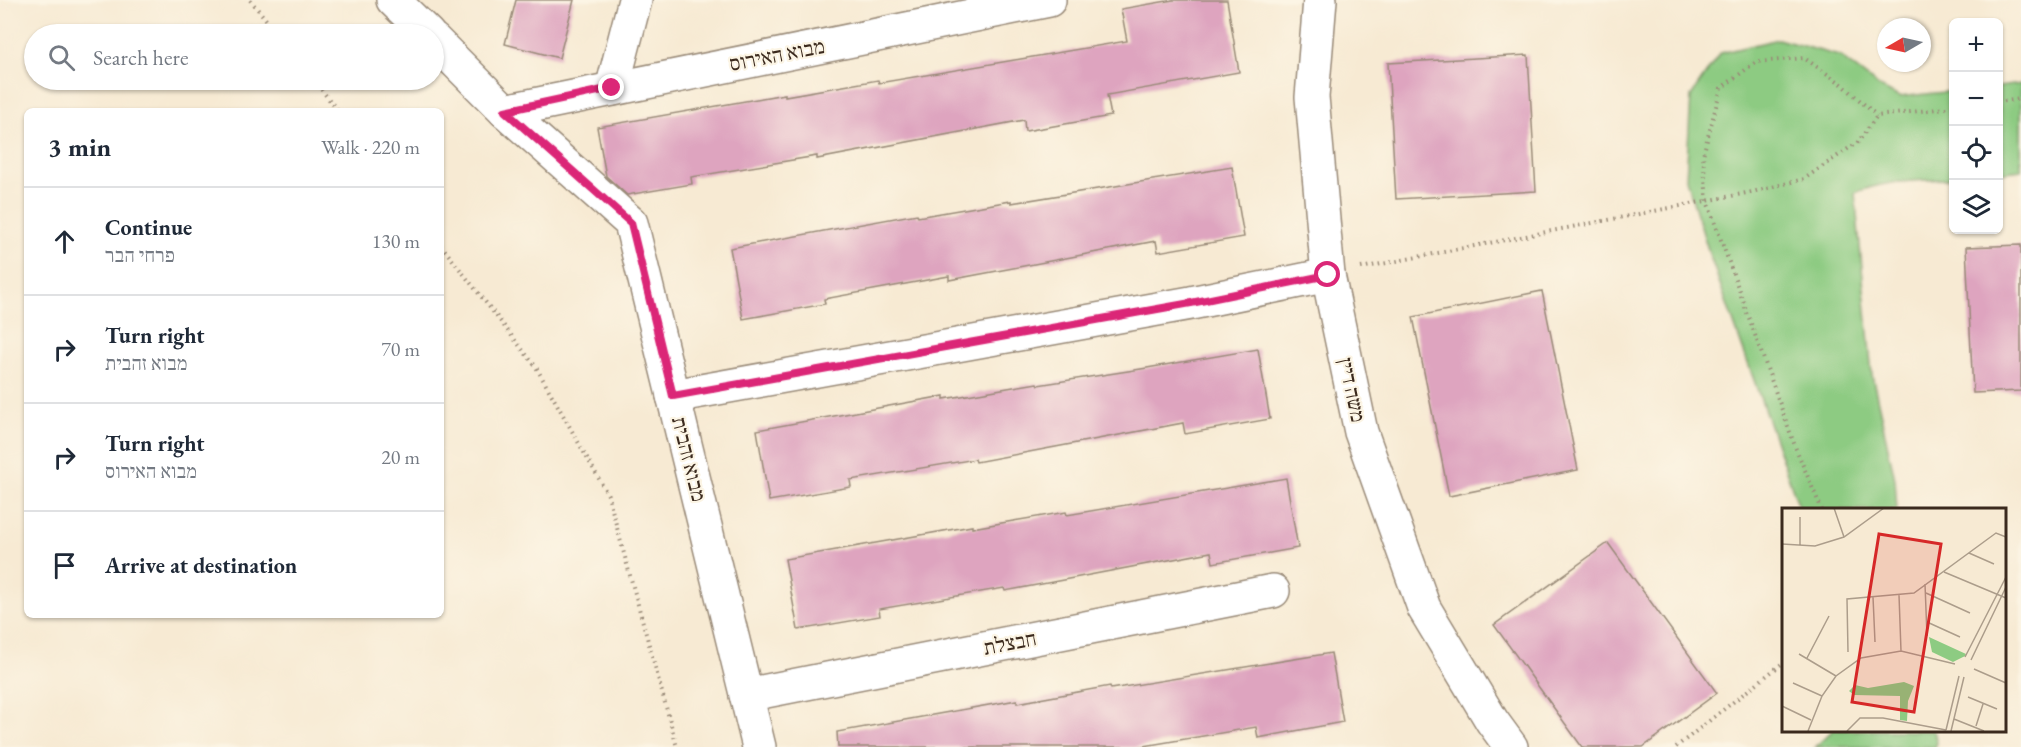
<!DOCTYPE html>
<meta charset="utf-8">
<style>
body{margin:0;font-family:"EB Garamond","Frank Ruhl Libre",serif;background:#f6f6f7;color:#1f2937}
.controls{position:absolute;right:18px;top:18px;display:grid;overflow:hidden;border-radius:9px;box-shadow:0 2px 4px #0004}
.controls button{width:54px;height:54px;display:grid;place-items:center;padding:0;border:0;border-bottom:2px solid #e0e1e3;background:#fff;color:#1f2937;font:30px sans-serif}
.compass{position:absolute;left:1877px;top:18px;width:54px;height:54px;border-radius:50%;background:#fff;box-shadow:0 2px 4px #0004;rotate:261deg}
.stop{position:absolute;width:18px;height:18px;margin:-14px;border:4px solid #db2777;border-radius:50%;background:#fff}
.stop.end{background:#db2777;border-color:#fff;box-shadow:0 2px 6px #0008}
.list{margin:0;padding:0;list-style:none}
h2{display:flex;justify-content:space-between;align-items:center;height:78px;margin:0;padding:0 24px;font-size:26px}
h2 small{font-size:20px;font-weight:400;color:#747a83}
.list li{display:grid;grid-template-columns:39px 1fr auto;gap:18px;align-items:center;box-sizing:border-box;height:108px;padding:0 24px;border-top:2px solid #e0e1e3}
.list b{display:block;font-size:22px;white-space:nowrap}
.list p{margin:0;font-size:20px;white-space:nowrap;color:#747a83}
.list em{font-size:20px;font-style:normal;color:#747a83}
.icon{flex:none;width:33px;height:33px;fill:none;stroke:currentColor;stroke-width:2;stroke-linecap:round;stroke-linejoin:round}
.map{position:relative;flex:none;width:2021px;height:747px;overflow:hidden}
.search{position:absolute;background:#fff;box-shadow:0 2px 4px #0004;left:24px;top:24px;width:420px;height:66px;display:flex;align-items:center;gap:15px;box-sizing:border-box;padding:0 21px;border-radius:33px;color:#747a83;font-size:22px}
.panel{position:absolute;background:#fff;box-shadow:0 2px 4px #0004;left:24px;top:108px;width:420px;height:510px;border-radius:9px}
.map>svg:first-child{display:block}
.green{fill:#8dcb82;stroke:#647a50;stroke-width:1.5}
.building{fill:#dea4bf}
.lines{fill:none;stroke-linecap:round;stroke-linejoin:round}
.street-casing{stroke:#998a78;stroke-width:36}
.secondary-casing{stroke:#998a78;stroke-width:36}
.path{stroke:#998a78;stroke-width:4;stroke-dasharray:1.5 4.5;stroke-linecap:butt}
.street{stroke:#fff;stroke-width:33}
.secondary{stroke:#fff;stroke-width:33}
.route{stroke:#db2777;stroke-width:8}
.labels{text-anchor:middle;stroke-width:4.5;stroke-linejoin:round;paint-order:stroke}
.street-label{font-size:21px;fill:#3b2a1e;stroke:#fcf5e5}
.inset-road{fill:none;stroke:#ac9d8b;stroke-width:1.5}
.view{fill:#d62828;fill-opacity:0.15;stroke:#d62828;stroke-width:3}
.inset-edge{fill:none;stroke:#3b2a1e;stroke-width:3}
</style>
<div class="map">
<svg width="2021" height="747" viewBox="0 0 2021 747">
<rect width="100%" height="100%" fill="#fcf5e5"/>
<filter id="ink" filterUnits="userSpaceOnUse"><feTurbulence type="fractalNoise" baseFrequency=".0167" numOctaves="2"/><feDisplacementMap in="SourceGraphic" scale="12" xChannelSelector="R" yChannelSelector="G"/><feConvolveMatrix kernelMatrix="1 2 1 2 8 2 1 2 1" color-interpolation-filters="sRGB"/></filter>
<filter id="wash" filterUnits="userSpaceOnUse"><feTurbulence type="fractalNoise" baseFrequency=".008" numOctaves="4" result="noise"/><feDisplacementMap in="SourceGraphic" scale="24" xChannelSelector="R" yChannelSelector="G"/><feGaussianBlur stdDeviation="1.35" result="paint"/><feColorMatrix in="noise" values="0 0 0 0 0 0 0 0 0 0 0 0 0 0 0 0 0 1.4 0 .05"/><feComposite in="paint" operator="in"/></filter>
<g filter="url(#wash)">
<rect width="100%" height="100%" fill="#f7ead3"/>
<!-- green -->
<g class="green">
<path d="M1778,39L1839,56L1880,87L1899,97L1953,91V178C1920,182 1886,179 1855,193L1872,375L1895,479L1897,510H1800L1710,256L1686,179L1691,96L1720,53Z"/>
<path d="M2021,84V170L1999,173V87Z"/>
<path d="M1833,730L1934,731L1937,743L1935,747H1815Z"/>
</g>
<g id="blocks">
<!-- building -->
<g class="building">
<path d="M516,0H574L559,58L505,44Z"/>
<path d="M1173,0H1227L1239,72L1107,95L1111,116L1025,131L1024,120L817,159V156L691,177L692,184L627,195L606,176L597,127L785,94V96L878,80L879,83L1127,41L1121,9Z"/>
<path d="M1528,55L1536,191L1396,199L1388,63Z"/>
<path d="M1232,167L1244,237L1158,252L1156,241L949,280V276L824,299L825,304L743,319L730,248L917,214L918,217L1011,201V203Z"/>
<path d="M2021,245V391L1973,393L1966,247Z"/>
<path d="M1542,291L1578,470L1449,496L1413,317Z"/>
<path d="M1258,349L1270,419L1185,434L1183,423L976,462L975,459L850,480L851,487L769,501L757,430L944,396V399L1037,383L1038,385L1141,369Z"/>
<path d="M1286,478L1298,548L1213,563L1211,552L1005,591L1004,588L879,609L880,616L798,630L785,559L972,526V528L1066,512L1067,515Z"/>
<path d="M1608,543L1717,693L1643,747H1582L1494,625Z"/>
<path d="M1331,653L1343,722L1258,738L1256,727L1138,747H838L837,732L1017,700V703L1110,686L1111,689Z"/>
</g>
</g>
</g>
<g filter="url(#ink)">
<use href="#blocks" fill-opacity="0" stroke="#998a78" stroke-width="1.5"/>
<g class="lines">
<!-- street casing -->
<g class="street-casing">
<g id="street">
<path d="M393,0L428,34"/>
<path d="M434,40L505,111L631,223L759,747"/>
<path d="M612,89L635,0"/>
<path d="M505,111L1049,0"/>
<path d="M673,396L1191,303L1328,275"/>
<path d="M746,695L1273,591"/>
</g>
</g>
<!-- secondary casing -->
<g class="secondary-casing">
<path id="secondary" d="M1320,0L1312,97L1328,275L1361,432L1424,608L1492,721L1511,747"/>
</g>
<!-- path -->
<g class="path">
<path d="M250,0L278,34"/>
<path d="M314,80L338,111"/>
<path d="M1998,102L2021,99"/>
<path d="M441,245L536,367L608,495L677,747"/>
<path d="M1361,268L1752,192L1804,179L1858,142L1877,116L1954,107"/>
<path d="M1822,510L1796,449L1707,201L1703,155L1721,88L1756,62L1804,58L1842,84L1877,116"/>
<path d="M1676,747L1784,662"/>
</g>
<!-- street -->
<use href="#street" class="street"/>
<!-- secondary -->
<use href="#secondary" class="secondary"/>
</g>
</g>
<g class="lines" filter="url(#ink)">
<!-- route -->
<path class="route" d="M612,88L505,111L631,223L673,396L1191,303L1328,275"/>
</g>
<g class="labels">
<!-- street labels -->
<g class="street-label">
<text transform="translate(777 55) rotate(-11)" y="7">מבוא האירוס</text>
<text transform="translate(1352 390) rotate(78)" y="7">משה דיין</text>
<text transform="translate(689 459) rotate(76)" y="7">מבוא זהבית</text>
<text transform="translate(1010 643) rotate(-11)" y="7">חבצלת</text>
</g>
</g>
<!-- overview -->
<g transform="translate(1782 508)">
<rect width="224" height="224" fill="#f7ead3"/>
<path d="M147,129L184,146L183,148L171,154L150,144ZM122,174L132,178L126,193L125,213L118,212V188L72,187L67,183L73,177L86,180Z" fill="#8dcb82"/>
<path class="inset-road" d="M52,0L62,29M18,9V38M0,36L33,38L62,29L102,0M187,45L212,56M162,64L224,90M143,76L145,128M144,85L188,105M117,87L119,143M91,89L93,134M145,114L178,129M66,144L65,91L132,85L214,25L224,29M17,146L54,168M183,149L224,69M25,150L47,108M189,152L224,79M192,161L224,175M11,175L40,188M186,189L215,201M0,198L29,212M172,211L202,223M194,218L201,196M164,222L177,168M26,223L40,188L54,168L79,150L119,143L173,156M65,223L78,210H101L164,222M169,223L182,169"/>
<path class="view" d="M97,26L159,36L132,204L70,194Z"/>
<rect width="224" height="224" class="inset-edge"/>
</g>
</svg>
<div class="controls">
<button>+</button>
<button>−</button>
<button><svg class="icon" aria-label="locate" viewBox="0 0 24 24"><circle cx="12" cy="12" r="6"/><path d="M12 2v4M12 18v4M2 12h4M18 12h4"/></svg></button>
<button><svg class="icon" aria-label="layers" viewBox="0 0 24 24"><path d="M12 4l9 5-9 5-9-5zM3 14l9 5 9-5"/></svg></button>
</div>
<svg class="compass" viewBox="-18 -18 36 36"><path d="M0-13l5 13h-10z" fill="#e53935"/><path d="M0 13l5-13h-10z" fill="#747a83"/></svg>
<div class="stop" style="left:1328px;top:275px"></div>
<div class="stop end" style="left:612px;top:88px"></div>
<div class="search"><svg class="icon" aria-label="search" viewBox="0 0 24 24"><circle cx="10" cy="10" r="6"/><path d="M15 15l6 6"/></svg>Search here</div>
<section class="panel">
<h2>3 min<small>Walk · 220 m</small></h2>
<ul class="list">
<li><svg class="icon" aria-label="ahead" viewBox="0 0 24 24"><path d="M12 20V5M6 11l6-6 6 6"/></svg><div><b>Continue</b><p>פרחי הבר</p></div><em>130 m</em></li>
<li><svg class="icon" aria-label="right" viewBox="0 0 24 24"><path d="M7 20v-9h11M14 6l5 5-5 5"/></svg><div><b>Turn right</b><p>מבוא זהבית</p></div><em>70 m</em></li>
<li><svg class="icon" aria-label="right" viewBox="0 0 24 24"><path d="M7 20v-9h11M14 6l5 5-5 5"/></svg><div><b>Turn right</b><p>מבוא האירוס</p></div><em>20 m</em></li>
<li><svg class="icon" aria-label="arrive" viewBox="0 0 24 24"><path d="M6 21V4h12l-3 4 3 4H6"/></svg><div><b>Arrive at destination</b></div></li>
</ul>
</section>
</div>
